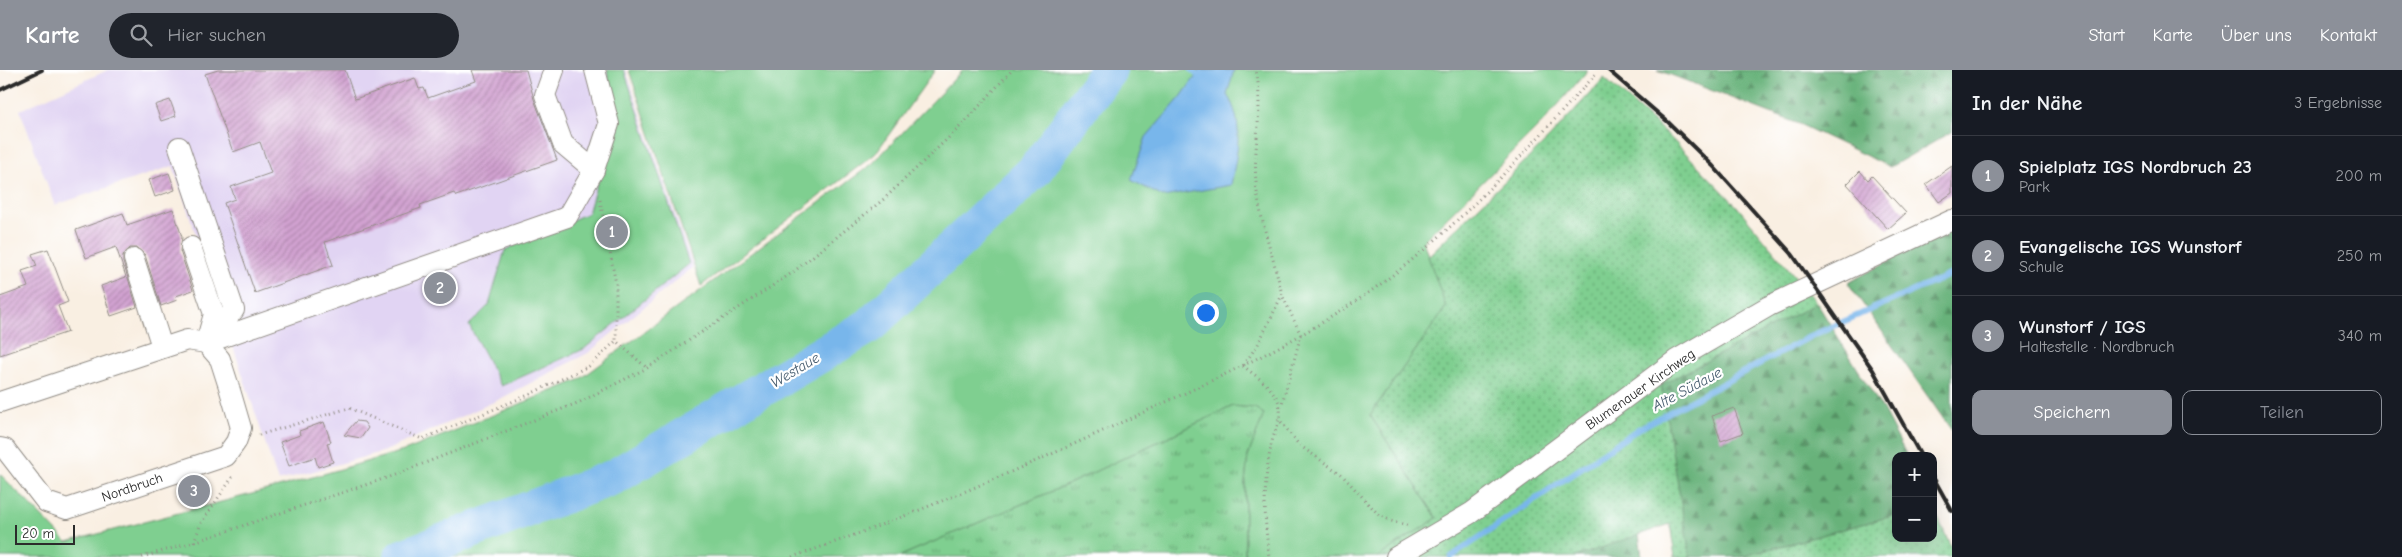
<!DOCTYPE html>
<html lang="de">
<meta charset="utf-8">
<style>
body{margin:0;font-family:"Comic Neue",sans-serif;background:#20242c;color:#f1f3f6}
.controls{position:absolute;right:15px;bottom:15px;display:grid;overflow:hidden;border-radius:10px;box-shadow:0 5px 20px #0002}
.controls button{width:45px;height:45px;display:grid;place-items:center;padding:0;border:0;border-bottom:1px solid #363941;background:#171b24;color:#f1f3f6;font:25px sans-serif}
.scale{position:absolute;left:15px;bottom:12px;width:60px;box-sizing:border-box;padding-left:5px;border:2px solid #2b2b2b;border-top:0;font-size:14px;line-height:18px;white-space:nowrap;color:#2b2b2b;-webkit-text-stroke:4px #fff;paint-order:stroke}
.you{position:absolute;left:1205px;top:242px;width:18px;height:18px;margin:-12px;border:4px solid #fff;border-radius:50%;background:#1a73e8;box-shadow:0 0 0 8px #1a73e833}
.badge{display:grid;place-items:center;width:32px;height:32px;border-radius:50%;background:#8c9099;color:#fff;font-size:16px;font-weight:700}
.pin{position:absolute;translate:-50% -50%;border:2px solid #fff;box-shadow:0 1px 5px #0006}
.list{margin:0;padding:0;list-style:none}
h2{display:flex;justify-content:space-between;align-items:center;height:65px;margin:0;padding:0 20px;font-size:21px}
h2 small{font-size:16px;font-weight:400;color:#9ea1a6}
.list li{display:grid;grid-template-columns:32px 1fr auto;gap:15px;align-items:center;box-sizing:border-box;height:80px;padding:0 20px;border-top:1px solid #363941}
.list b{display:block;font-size:19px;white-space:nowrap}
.list p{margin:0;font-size:16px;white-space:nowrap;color:#9ea1a6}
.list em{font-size:16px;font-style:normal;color:#9ea1a6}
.actions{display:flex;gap:10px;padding:15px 20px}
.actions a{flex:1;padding:11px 0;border:1px solid #8c9099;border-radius:10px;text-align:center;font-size:18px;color:#8c9099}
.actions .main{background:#8c9099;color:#fff}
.icon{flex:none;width:28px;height:28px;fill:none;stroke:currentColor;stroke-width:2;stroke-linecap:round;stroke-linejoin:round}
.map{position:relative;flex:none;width:1952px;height:487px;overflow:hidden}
header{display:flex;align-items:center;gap:30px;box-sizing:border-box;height:70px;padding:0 25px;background:#8c9099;color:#fff}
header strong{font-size:24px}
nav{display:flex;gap:28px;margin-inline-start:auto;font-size:18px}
.search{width:350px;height:45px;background:#20242c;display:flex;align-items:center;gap:12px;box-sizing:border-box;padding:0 18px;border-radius:28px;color:#9ea1a6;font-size:19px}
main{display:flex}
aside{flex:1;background:#171b24}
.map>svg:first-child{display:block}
.built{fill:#e1d4f3}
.grass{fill:url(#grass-tufts);stroke:#557d5e}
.forest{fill:url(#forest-firs);stroke:#496e52}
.park{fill:#7fcf90;stroke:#557d5e}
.garden{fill:url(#garden-dots);stroke:#557d5e}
.water{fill:#78b6eb;stroke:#52708b}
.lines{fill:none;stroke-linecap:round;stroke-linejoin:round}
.stream{stroke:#78b6eb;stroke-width:6}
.river{stroke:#78b6eb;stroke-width:36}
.building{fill:url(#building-hatch)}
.minor-casing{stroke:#928d86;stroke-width:22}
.path{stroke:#928d86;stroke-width:3;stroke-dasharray:1 4;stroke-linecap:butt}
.minor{stroke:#fff;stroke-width:20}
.rail{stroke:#2b2b2b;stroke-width:4}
.labels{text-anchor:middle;stroke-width:4.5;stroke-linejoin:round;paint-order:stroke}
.street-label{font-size:14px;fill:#2b2b2b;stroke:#fff}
.water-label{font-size:15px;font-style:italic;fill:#465c6e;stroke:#fff}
</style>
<header>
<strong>Karte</strong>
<div class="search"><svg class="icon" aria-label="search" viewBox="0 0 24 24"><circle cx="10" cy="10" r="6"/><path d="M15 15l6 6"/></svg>Hier suchen</div>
<nav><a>Start</a><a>Karte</a><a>Über uns</a><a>Kontakt</a></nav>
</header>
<main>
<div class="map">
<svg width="1952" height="487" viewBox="0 0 1952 487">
<defs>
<pattern id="grass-tufts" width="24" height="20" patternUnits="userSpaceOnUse" patternTransform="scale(1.25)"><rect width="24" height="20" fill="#7fcf90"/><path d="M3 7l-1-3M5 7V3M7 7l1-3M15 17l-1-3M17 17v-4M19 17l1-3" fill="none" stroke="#68a876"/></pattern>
<pattern id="forest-firs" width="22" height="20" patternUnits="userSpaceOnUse" patternTransform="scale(1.25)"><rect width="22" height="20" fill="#67b27a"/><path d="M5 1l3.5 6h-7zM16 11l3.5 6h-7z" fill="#559164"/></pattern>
<pattern id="garden-dots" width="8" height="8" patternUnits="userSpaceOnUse" patternTransform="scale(1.25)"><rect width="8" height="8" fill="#7fcf90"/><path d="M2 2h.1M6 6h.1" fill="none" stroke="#68a876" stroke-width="1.8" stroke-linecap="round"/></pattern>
<pattern id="building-hatch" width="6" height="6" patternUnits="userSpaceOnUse" patternTransform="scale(1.25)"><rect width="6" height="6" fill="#d2a2d1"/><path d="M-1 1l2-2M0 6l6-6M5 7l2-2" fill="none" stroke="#ab84aa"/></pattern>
</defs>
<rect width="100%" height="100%" fill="#fff"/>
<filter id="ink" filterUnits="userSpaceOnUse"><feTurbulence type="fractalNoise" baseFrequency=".02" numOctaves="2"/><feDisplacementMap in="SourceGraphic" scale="10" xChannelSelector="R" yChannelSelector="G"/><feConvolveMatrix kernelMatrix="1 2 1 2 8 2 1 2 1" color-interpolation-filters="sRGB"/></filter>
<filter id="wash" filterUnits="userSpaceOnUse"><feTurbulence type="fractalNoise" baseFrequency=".0096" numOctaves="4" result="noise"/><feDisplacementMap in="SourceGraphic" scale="20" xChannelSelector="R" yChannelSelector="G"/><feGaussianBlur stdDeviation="1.12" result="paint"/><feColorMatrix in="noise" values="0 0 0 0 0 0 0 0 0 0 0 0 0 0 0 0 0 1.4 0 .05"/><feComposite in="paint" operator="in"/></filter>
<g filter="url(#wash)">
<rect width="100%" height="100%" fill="#f9efe2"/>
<!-- built -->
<path class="built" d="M108,0H626L693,197L588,283L498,330L385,381L278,411L173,96L55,135L20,40Z"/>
<!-- grass -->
<path class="grass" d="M1233,336L1255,338L1264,344L1248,386L1245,413V487H898L1071,413Z"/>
<!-- forest -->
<g class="forest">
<path d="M1658,0H1952V62L1890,97L1799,54Z"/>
<path d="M1952,156V361L1848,213Z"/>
<path d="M1817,233L1883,340L1907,386H1896V445L1741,487H1690L1661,315Z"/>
<path d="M1639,464L1642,487H1575Z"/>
</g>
<!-- park -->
<g class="park">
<path d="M607,0H624L689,194L584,279L501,316L469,255L489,235L505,180L588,143L600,103L617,58Z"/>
<path d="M629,0H935L875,84L701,216Z"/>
<path d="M963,0H1588L1544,51L1423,171L1446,237L1370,345L1437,448L1378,487H1245V413L1248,386L1264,344L1255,338L1233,336L1071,413L898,487H0V404L67,472L271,419L407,380L579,310L872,94Z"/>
</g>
<!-- garden -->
<g class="garden">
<path d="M1604,8L1669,66L1735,134L1817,233L1661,315L1690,487H1675L1670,454L1575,487H1378L1437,448L1370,345L1446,237L1428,186L1550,67Z"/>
<path d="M1933,437L1952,479V487H1741L1896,445V468H1933Z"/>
</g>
<!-- water -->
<path class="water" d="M1200,0H1234L1227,25C1245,52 1237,84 1231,115L1163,127L1131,110L1146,67L1181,27Z"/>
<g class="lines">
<!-- stream -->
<g class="stream">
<path d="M1192,0L1196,4"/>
<path d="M1451,487L1638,359L1813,265L1952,204"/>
</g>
<!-- river -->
<path class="river" d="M402,487L614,407L869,256L1035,100L1109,0"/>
</g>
<g id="blocks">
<!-- building -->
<g class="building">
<path d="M218,0H345L355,29L415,8L419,19L424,18L428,28L476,11L472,0H526L534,29L557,90L456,126L454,123L420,135L421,138L325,172L333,195L255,223L224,133L235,129L231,117L271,103L260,72L233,82L205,4Z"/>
<path d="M170,30L176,46L161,51L155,35Z"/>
<path d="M1952,96V123L1939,132L1926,114Z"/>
<path d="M1860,101L1868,110L1872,106L1906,143L1888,159L1847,114Z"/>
<path d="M169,103L175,120L155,127L149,110Z"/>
<path d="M173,139L182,167L180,181L193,220L176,226L177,230L161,236L145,185L137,178H130L123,186V192L137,237L111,246L101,216L126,207L116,177L86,188L76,160L123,143L127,155Z"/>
<path d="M48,179L68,232L58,236L68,262L0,285V227L28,217L22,201L37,196L32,184Z"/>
<path d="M1734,338L1743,363L1721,371L1712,346Z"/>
<path d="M356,351L364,352L368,358L361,368L344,365Z"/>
<path d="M324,352L331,372L327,373L333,392L318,397L315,387L289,396L280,372L300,365L299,361Z"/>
</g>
</g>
</g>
<g filter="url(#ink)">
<use href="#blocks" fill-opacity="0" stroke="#928d86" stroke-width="1"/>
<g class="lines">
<!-- minor casing -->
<g class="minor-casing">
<g id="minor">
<path d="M554,0L545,25L563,74L594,100"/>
<path d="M179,77L234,240L206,273"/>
<path d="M191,177L214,244L207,269"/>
<path d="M134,189L162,277"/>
<path d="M206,273L567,147L594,100L609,54L595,0"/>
<path d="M0,332L187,270L206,273L220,289L229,317L241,358L236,372L226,386L67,439L46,432L5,379L0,378"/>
<path d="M1396,487L1471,443L1676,290L1769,236L1952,150"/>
</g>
</g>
<!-- path -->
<g class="path">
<path d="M600,130L616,214V271"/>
<path d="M1244,295L1258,274L1282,225C1274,187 1259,150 1256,112C1253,73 1264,39 1256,0"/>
<path d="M1243,296C1256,306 1279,321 1280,339C1281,351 1273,364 1271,376C1263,415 1264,448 1269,487"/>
<path d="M1281,337L1301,265L1282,225"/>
<path d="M1278,348L1299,375L1341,404L1379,445L1391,451L1410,456"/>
<path d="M259,365L349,338L422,369L526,326L589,296L616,271L647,298"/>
<path d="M194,472L201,453L234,405"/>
<path d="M142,487L194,472L392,406L580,332L647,298L792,203L884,129L965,52L1012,0"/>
<path d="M792,487C908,448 1018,400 1129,349C1216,309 1304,270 1382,213C1463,154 1530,76 1598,2"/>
</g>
<!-- minor -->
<use href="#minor" class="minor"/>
<!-- rail -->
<g class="rail">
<path d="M1608,0L1668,52L1713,96L1792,184L1873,300L1921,386"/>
<path d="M0,20L42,0"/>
<path d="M1933,407L1952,441"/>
</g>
</g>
</g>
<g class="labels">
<!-- street labels -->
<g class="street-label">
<text transform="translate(1640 319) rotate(-35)" y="5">Blumenauer Kirchweg</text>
<text transform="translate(132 417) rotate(-19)" y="5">Nordbruch</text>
</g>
<!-- water labels -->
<g class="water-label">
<text transform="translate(795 300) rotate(-31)" y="5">Westaue</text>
<text transform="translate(1687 319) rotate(-28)" y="5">Alte Südaue</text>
</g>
</g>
</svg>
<div class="controls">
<button>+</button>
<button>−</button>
</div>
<div class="scale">20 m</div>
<div class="you"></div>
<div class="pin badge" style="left:612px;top:162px">1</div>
<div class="pin badge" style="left:440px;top:218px">2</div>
<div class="pin badge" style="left:194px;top:421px">3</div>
</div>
<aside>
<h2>In der Nähe<small>3 Ergebnisse</small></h2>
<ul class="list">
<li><span class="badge">1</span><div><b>Spielplatz IGS Nordbruch 23</b><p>Park</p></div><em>200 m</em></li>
<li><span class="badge">2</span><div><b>Evangelische IGS Wunstorf</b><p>Schule</p></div><em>250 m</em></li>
<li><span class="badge">3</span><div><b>Wunstorf / IGS</b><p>Haltestelle · Nordbruch</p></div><em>340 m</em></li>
</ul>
<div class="actions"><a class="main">Speichern</a><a>Teilen</a></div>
</aside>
</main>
